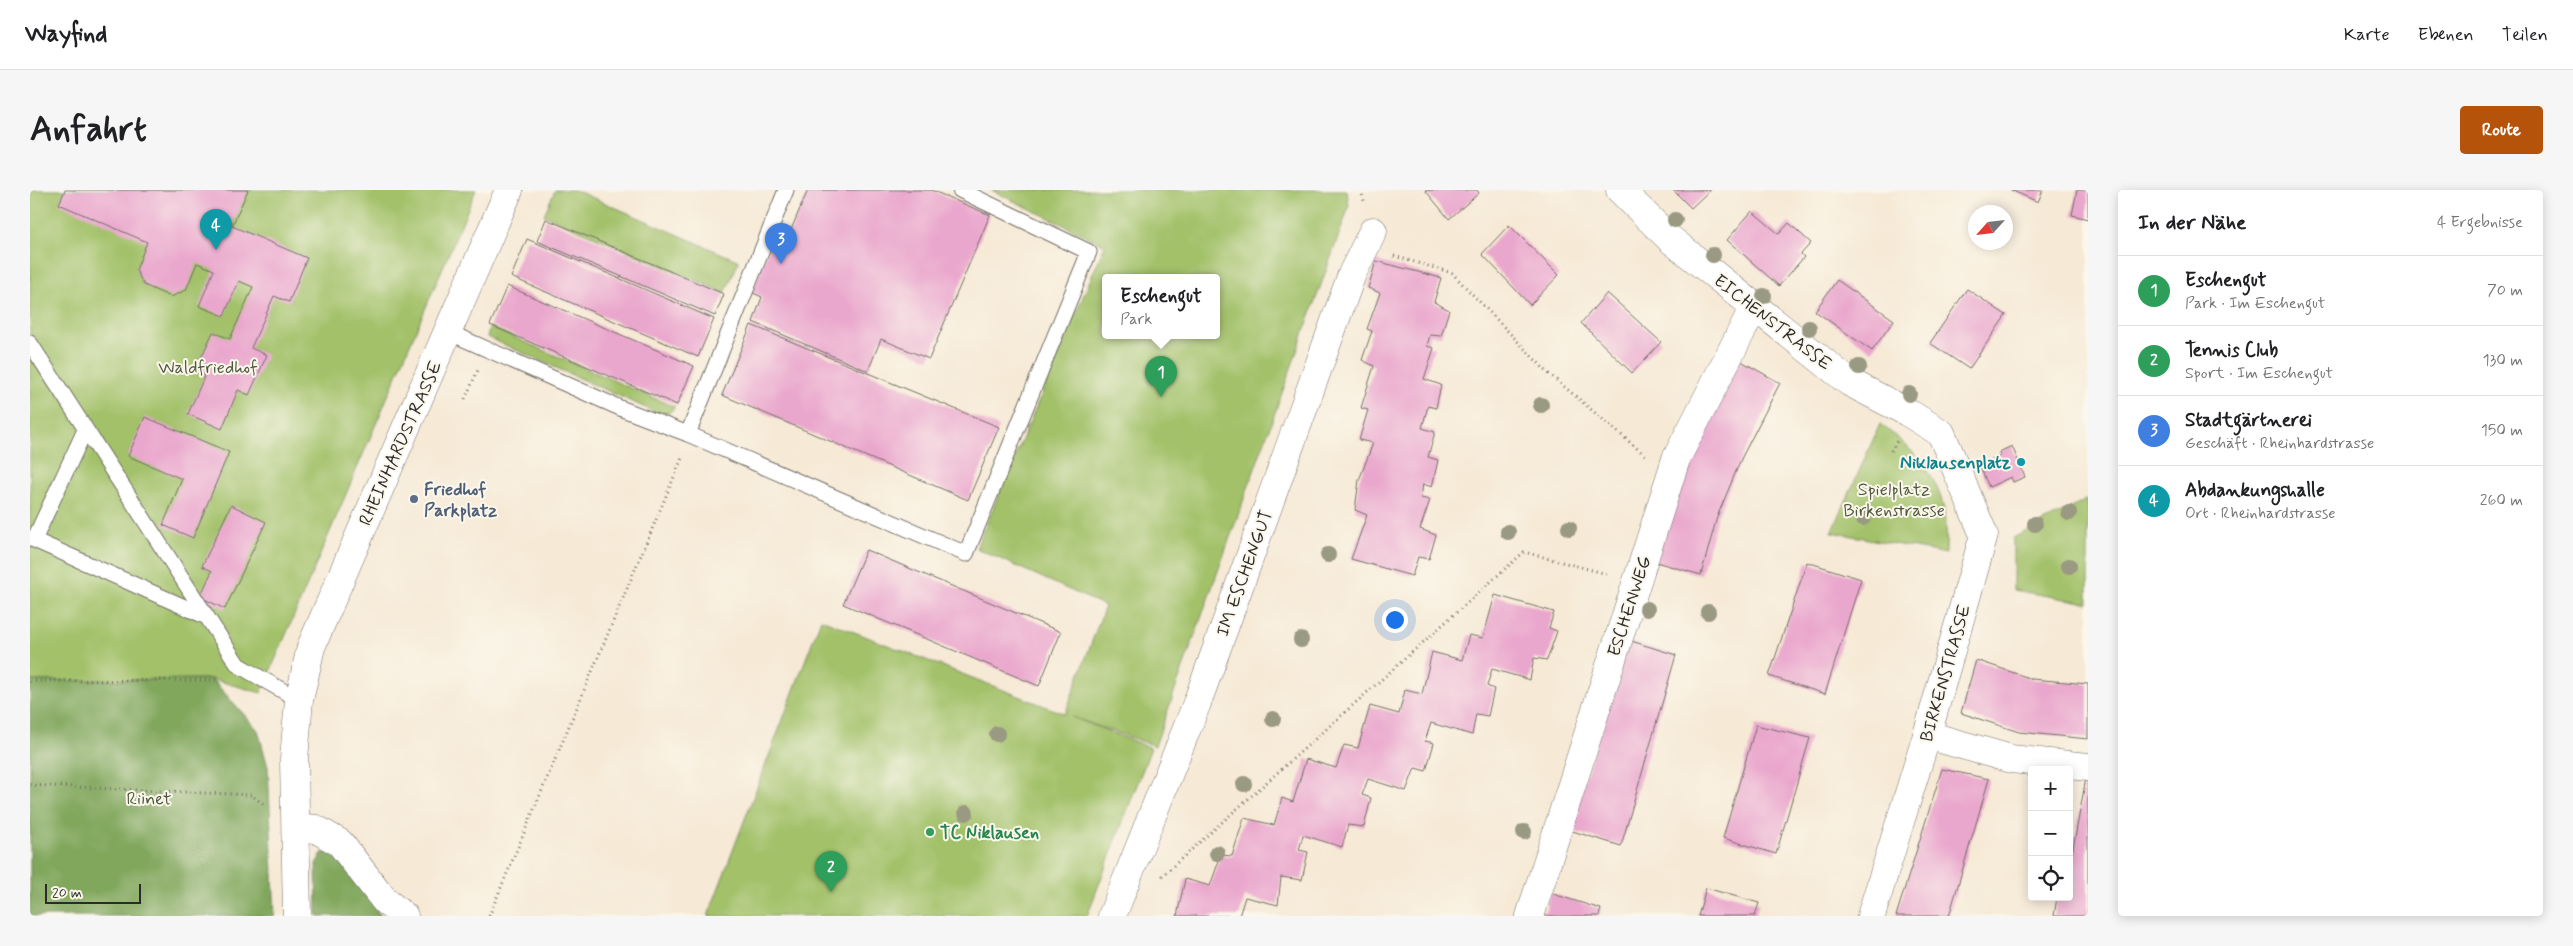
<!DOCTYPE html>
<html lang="de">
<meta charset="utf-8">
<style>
body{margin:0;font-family:Mynerve,sans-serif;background:#f6f6f6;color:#202124}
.controls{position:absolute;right:15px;bottom:15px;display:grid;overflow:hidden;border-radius:5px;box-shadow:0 2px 12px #0003}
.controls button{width:45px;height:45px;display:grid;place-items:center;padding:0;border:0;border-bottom:1px solid #e0e0e0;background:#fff;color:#202124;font:25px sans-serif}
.compass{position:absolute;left:1938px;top:15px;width:45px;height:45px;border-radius:50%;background:#fff;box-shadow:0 2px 12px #0003;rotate:243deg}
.scale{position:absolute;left:15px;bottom:12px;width:96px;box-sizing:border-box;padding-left:5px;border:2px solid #2b2b2b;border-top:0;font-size:14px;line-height:18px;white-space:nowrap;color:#2b2b2b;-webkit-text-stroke:4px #fbf7ec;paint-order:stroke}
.you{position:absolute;left:1364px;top:429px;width:18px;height:18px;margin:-12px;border:4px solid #fff;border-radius:50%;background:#1a73e8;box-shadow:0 0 0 8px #1a73e833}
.badge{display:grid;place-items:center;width:32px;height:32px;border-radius:50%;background:#b45309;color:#fff;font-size:16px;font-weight:700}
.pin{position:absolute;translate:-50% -41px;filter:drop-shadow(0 1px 2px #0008)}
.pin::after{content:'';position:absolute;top:26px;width:18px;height:15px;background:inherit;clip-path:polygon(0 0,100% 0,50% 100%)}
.popup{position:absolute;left:1072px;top:84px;width:118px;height:65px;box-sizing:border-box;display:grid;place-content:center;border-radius:5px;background:#fff;filter:drop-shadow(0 1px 4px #0005);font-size:16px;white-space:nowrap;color:#757577}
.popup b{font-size:19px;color:#202124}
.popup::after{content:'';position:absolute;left:50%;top:100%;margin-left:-10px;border:10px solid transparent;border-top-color:#fff}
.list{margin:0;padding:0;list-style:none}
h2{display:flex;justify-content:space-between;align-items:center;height:65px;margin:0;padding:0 20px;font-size:21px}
h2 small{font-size:16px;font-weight:400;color:#757577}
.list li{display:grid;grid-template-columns:32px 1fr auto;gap:15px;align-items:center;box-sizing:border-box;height:70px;padding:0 20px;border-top:1px solid #e0e0e0}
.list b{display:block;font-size:19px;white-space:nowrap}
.list p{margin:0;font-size:16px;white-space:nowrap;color:#757577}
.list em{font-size:16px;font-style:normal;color:#757577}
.icon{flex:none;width:28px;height:28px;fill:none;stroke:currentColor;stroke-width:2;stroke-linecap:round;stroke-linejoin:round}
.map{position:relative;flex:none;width:2058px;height:726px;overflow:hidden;border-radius:5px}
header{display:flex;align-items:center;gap:30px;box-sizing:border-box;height:70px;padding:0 25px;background:#fff;border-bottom:1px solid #e0e0e0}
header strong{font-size:24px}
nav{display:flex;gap:28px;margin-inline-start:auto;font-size:18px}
.intro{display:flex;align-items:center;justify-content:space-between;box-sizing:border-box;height:120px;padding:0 30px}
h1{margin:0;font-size:35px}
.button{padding:12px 22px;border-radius:5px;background:#b45309;color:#fff;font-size:18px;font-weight:700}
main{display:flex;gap:30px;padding:0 30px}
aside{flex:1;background:#fff;border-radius:5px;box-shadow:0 2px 12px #0003}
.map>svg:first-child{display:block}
.green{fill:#a2c169;stroke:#66764a;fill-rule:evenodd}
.forest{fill:#81a75d;stroke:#566944}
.building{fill:#eaa7cd}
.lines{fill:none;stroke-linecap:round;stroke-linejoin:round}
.service-casing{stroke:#726e66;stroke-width:17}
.minor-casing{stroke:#726e66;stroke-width:29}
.tertiary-casing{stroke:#726e66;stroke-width:29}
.path{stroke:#726e66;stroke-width:3;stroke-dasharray:1 4;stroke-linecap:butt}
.service{stroke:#fff;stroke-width:15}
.minor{stroke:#fff;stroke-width:28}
.tertiary{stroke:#fff;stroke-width:28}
.tree{fill:#9a9982}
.culture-dot{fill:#0f9aa8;stroke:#fbf7ec;stroke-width:2}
.service-dot{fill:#5c6f8a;stroke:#fbf7ec;stroke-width:2}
.leisure-dot{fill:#2e9e5b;stroke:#fbf7ec;stroke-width:2}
.labels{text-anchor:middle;stroke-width:4;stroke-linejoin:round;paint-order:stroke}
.street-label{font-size:18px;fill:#2b2b2b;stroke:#fbf7ec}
.park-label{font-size:18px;fill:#4f583e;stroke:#fbf7ec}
.culture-label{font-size:18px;font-weight:bold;fill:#0d838f;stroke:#fbf7ec;text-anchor:end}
.service-label{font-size:18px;font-weight:bold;fill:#4e5e75;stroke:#fbf7ec;text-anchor:start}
.leisure-label{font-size:18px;font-weight:bold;fill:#27864d;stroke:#fbf7ec;text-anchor:start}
</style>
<header>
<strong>Wayfind</strong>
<nav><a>Karte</a><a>Ebenen</a><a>Teilen</a></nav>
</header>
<div class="intro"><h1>Anfahrt</h1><a class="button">Route</a></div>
<main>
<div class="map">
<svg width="2058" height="726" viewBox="0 0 2058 726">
<rect width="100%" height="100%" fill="#fbf7ec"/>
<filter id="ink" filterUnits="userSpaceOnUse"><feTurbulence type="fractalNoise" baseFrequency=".02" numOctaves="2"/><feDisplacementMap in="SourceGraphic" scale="10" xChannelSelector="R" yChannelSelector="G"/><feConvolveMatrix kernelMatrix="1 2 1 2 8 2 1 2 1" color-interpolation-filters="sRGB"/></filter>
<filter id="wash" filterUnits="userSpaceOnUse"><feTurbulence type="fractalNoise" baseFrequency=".0096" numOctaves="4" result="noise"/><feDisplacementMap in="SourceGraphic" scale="20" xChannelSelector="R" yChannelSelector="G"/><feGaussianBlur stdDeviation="1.12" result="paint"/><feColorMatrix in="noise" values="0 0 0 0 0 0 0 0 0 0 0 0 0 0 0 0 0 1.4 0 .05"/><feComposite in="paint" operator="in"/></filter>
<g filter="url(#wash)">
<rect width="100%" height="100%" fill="#f6e9d5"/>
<!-- green -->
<g class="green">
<path d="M0,0H446L231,503L182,489L0,491Z"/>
<path d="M525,0H545L709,71L695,103L514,25Z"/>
<path d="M961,0H1317L1319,17L1125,556L1042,527L1121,558L1057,726H678L791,429L1035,524L1075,416L946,358L1075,55ZM1076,88H1186V146H1076Z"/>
<path d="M460,137L645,217L639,223H627L457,147Z"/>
<path d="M1850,234C1882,258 1909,284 1915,326C1917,338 1916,352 1916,364L1802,342Z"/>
<path d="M2058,309V413L1983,400V348Z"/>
</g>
<!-- forest -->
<g class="forest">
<path d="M182,489L228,540L238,577L245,726H0V491Z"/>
<path d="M302,662L351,726H287L286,674L292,663Z"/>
</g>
<g id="blocks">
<!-- building -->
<g class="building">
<path d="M35,0H218L202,36L277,68L259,112L244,106L221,158L237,165L219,205L208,200L192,239L158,224L175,185L165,181L183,142L200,149L223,97L209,91L194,126L169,116L184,80L167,73L156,100L141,107L114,95L106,80L117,52L29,14Z"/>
<path d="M778,0H901L960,25L899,169L851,149L838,181L723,132L732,107L721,102L748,37L760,42Z"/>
<path d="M1395,0H1447L1449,3L1419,29Z"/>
<path d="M1643,0H1680L1661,18Z"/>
<path d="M1981,0H2013L2008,12Z"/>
<path d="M2047,0H2058V29L2042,25Z"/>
<path d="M1722,21L1749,44L1759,33L1781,53L1771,64L1774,67L1749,96L1697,50Z"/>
<path d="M516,29L694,104L685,126L507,51Z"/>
<path d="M1479,35L1529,85L1500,115L1452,64Z"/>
<path d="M497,49L684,129L668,167L481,87Z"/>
<path d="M1346,71L1411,88L1404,112L1419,120L1411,146L1400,145L1397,156L1404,158L1394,189L1411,195L1406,218L1398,216L1392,238L1405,242L1398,267L1408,270L1402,297L1393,294L1391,308L1400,310L1390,339L1406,345L1399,369L1388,367L1382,386L1321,369L1337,325L1325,320L1329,290L1343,253L1329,250L1338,220L1331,218L1344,176L1332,170L1342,141L1337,139L1350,103L1338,98Z"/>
<path d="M1807,90L1864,130L1842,161L1785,121Z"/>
<path d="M477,96L664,176L647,215L460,135Z"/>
<path d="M1937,99L1976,125L1939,179L1900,153Z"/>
<path d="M1577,103L1631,152L1602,183L1551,133Z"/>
<path d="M721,135L969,237L938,310L692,205Z"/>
<path d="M1704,167L1750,193L1712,267L1687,327L1671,385L1619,370L1651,272Z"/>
<path d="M115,227L199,262L163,348L133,335L152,289L98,266Z"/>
<path d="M1982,256L1995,287L1983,292L1981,287L1959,297L1949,275L1971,266L1969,262Z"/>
<path d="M201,315L236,332L195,419L170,407L182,381L172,376Z"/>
<path d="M836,360L1031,442L1009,496L813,414Z"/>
<path d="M1777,372L1831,389L1795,504L1739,486Z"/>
<path d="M1465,405L1524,422L1519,438L1527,441L1517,470L1504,468L1500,490L1462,479L1457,496L1464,499L1458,526L1446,524L1442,545L1401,533L1395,551L1404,553L1396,581L1385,578L1376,601L1338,589L1332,605L1341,608L1334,637L1318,635L1312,657L1273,645L1269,660L1278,662L1272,690L1251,687L1248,715L1215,707L1209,726H1147L1155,689L1180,696L1191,665L1202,666L1214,628L1244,635L1252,608L1263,612L1276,569L1306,578L1314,555L1328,558L1340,516L1369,524L1375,500L1392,504L1402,462L1432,470L1439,445L1453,448Z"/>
<path d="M1598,450L1646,465L1591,656L1539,640Z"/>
<path d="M1946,470L2002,489L2058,494V549L1989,542L1931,523Z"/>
<path d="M1726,535L1780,548L1746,664L1693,648Z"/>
<path d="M1912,579L1959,589L1919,726H1866Z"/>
<path d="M2056,588H2058V726H2024L2027,707H2039V680Z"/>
<path d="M1676,698L1729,713L1725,726H1668Z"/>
<path d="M1520,703L1571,719L1569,726H1514Z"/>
</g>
</g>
</g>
<g filter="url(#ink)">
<use href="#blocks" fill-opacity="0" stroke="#726e66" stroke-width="1"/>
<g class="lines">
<!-- service casing -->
<g class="service-casing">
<g id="service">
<path d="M418,142L590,218L658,244L936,364L1059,62L930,0"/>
<path d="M0,153L208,475L269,510"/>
<path d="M55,240L4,350L177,427"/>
<path d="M658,244L756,0"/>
</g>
</g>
<!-- minor casing -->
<g class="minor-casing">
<g id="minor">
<path d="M1590,0L1640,49L1819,192L1877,222L1911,243L1954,345L1897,545L1841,726"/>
<path d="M1897,545L1981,569L2058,577"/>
<path d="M266,637L286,639L310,653L355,711L374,726"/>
<path d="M1082,726L1167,513L1322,84L1343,41"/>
<path d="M1500,726L1646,269L1724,117"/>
</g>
</g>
<!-- tertiary casing -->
<g class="tertiary-casing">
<path id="tertiary" d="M267,726L264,569L269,510L281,457L479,0"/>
</g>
<!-- path -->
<g class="path">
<path d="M1331,0L1335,14"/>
<path d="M1364,66L1422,83L1518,183L1615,265"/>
<path d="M435,209L448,180"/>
<path d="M1861,261L1867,251"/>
<path d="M0,491L188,490"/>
<path d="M0,595L221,605L235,615"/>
<path d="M1132,686L1494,362L1577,384"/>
<path d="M459,726L652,268"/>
</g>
<!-- service -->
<use href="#service" class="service"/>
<!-- minor -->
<use href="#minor" class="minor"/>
<!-- tertiary -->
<use href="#tertiary" class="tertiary"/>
</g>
<!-- trees -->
<g class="tree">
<circle cx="1645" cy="30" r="8"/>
<circle cx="1683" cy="65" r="8"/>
<circle cx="1734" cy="106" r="8"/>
<circle cx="1779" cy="138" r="8"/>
<circle cx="1829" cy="177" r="8"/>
<circle cx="1879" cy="204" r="8"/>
<circle cx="1511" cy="215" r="8"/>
<circle cx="2039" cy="323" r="8"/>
<circle cx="1833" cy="328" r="8"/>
<circle cx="2005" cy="334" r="8"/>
<circle cx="1539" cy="338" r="8"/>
<circle cx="1478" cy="342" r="8"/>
<circle cx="1298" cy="365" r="8"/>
<circle cx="2039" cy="376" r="8"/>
<circle cx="1617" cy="419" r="8"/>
<circle cx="1678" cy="422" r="8"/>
<circle cx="1271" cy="450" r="8"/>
<circle cx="1243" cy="529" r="8"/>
<circle cx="967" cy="544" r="8"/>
<circle cx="1214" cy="594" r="8"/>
<circle cx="936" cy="623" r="8"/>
<circle cx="1494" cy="642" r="8"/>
<circle cx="1187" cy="663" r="8"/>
</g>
</g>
<!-- markers -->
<circle class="culture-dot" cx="1991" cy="272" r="5"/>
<circle class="service-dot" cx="384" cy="309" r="5"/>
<circle class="leisure-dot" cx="900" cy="642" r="5"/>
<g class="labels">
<!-- street labels -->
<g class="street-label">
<text transform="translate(1743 132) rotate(38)" y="6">EICHENSTRASSE</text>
<text transform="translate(370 253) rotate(-66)" y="6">RHEINHARDSTRASSE</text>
<text transform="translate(1214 383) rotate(-70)" y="6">IM ESCHENGUT</text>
<text transform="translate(1599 416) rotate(-72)" y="6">ESCHENWEG</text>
<text transform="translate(1915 483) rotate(-74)" y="6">BIRKENSTRASSE</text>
</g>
<!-- park labels -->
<g class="park-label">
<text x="178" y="183">Waldfriedhof</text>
<text x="1864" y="305">Spielplatz<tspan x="1864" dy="21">Birkenstrasse</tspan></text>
<text x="119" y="614">Riinet</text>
</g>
<!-- culture labels -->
<g class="culture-label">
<text x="1981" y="278">Niklausenplatz</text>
</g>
<!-- service labels -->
<g class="service-label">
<text x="394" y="305">Friedhof<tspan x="394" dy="21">Parkplatz</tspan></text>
</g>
<!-- leisure labels -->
<g class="leisure-label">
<text x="910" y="648">TC Niklausen</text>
</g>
</g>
</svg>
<div class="controls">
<button>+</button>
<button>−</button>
<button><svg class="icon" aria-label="locate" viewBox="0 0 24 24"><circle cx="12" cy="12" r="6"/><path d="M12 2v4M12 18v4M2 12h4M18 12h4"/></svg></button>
</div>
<svg class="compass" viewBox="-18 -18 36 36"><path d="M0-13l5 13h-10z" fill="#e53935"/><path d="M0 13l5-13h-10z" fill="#757577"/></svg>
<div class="scale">20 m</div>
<div class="you"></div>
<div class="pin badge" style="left:1131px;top:207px;background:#2e9e5b">1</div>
<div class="popup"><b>Eschengut</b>Park</div>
<div class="pin badge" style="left:801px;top:702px;background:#2e9e5b">2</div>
<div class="pin badge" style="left:751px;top:74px;background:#3f7fe0">3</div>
<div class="pin badge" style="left:186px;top:60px;background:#0f9aa8">4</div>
</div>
<aside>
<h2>In der Nähe<small>4 Ergebnisse</small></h2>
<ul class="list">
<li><span class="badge" style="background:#2e9e5b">1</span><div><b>Eschengut</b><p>Park · Im Eschengut</p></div><em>70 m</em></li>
<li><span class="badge" style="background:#2e9e5b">2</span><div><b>Tennis Club</b><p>Sport · Im Eschengut</p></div><em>130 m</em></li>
<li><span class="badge" style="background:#3f7fe0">3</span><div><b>Stadtgärtnerei</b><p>Geschäft · Rheinhardstrasse</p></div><em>150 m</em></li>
<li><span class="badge" style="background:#0f9aa8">4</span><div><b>Abdankungshalle</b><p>Ort · Rheinhardstrasse</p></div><em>260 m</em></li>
</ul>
</aside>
</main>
